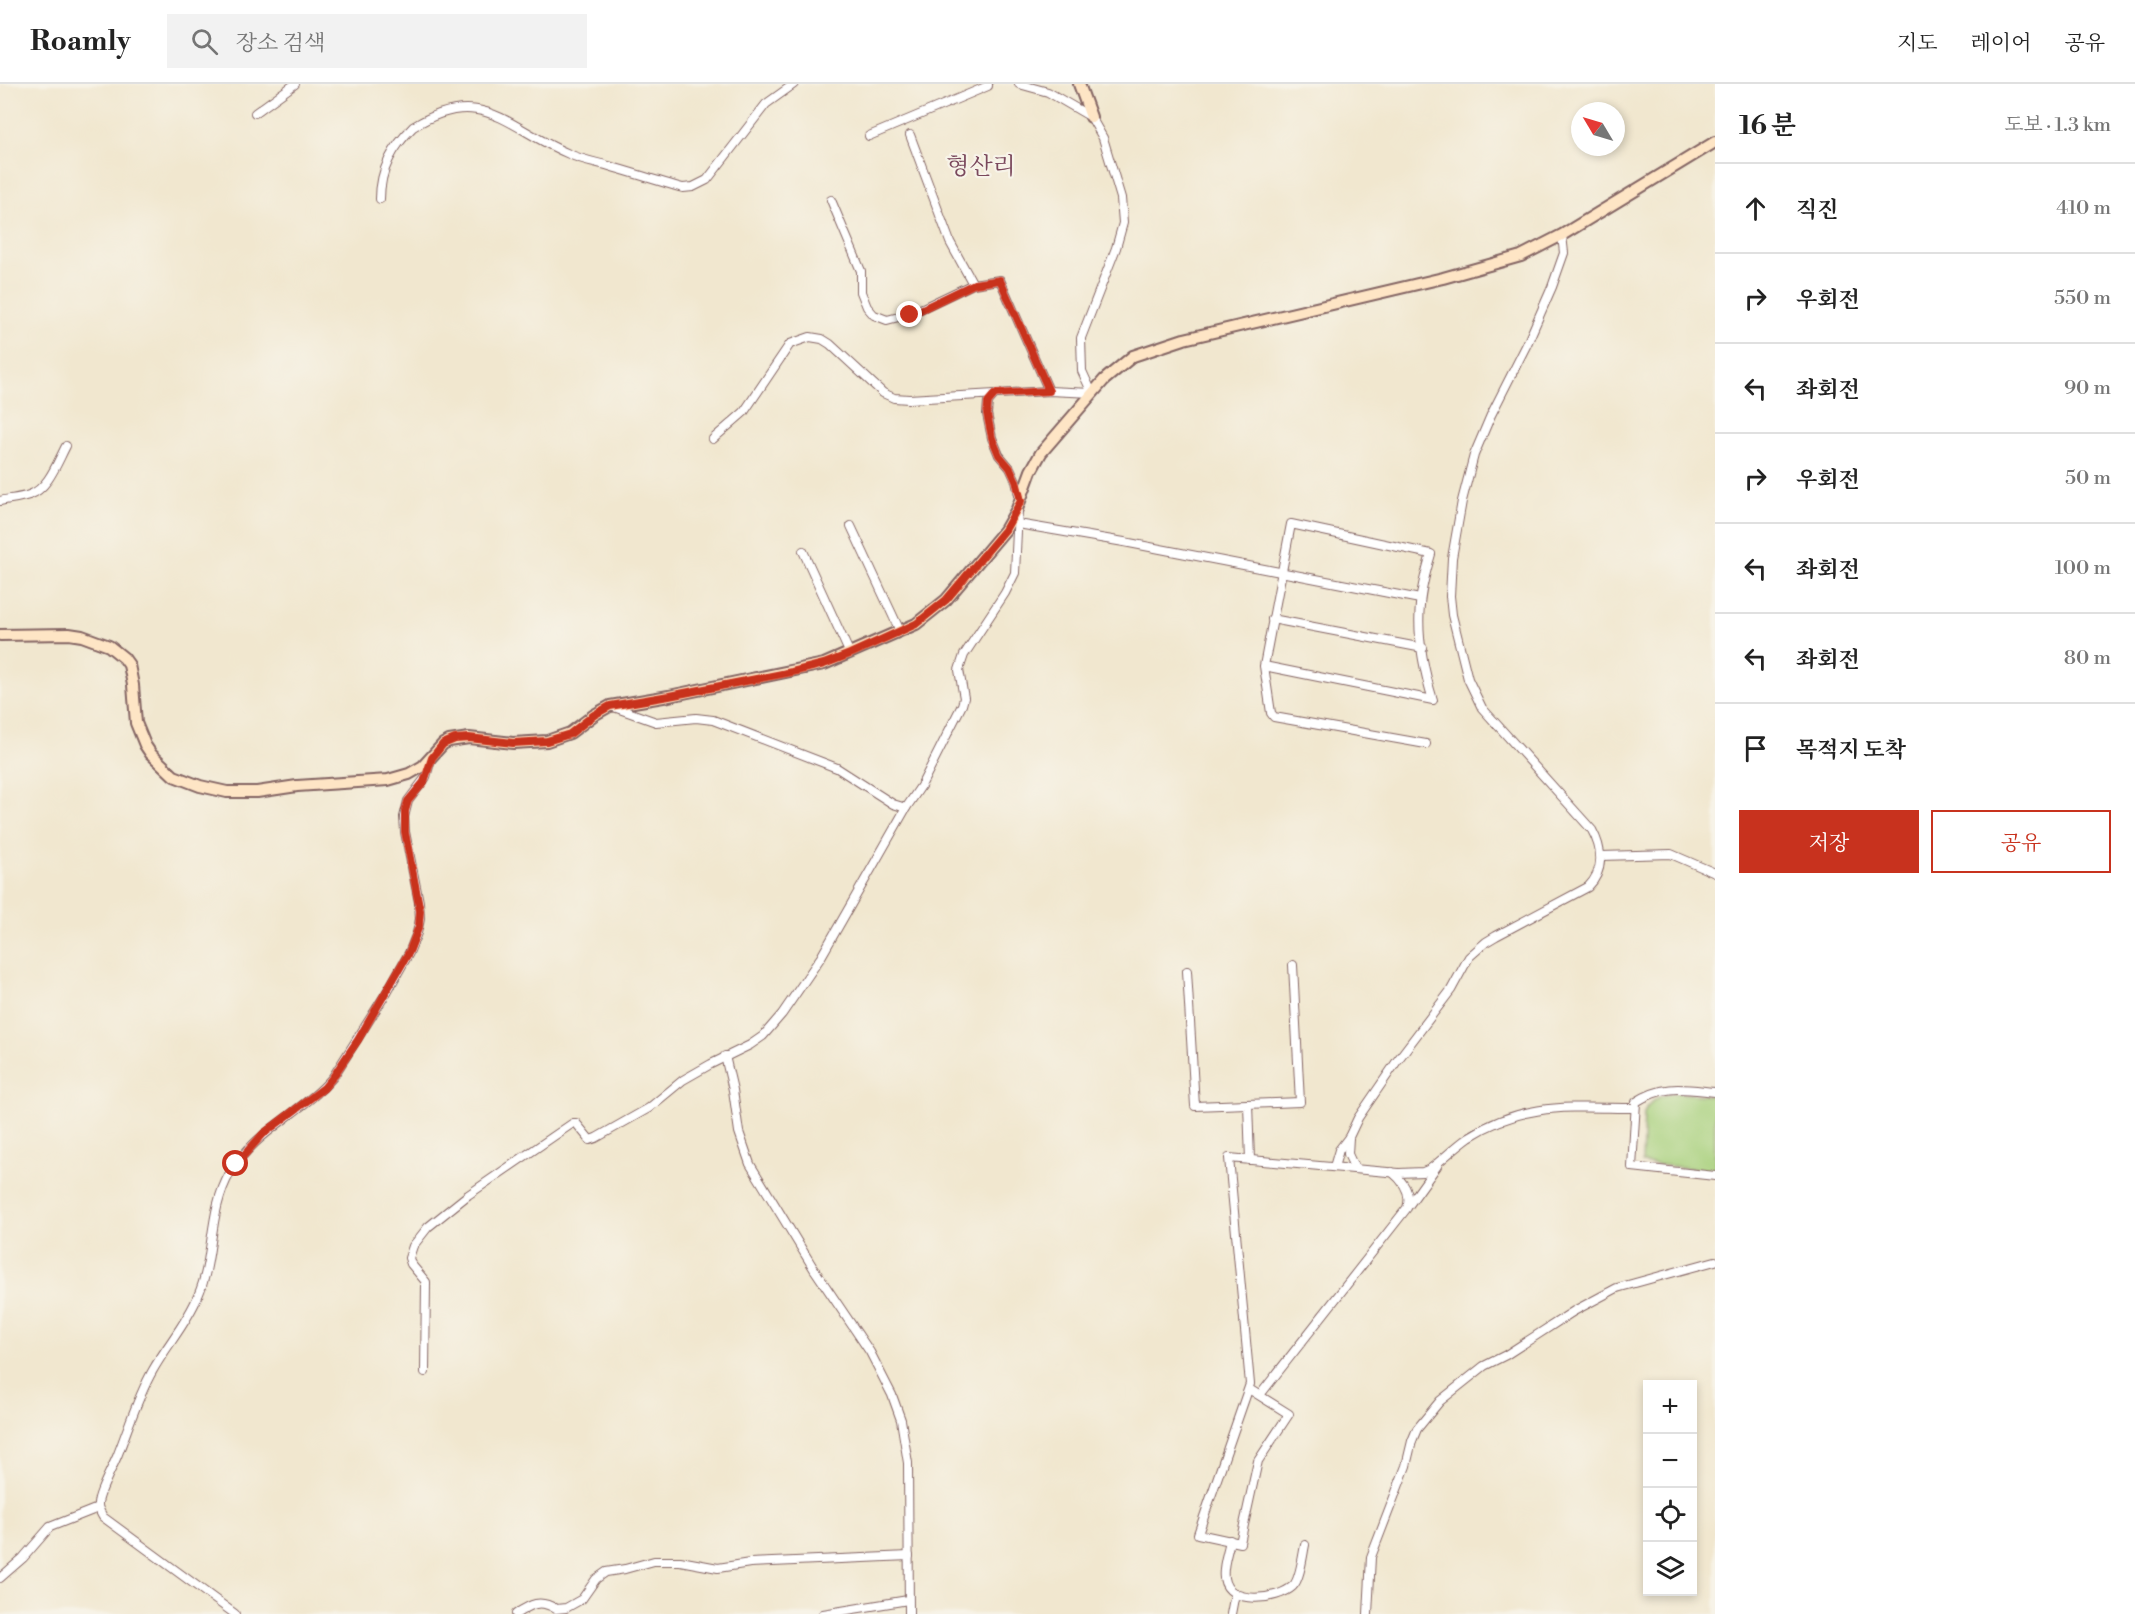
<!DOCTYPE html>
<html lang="ko">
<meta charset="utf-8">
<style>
body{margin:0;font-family:"Libre Bodoni","Noto Serif KR",serif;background:#f2f2f2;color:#222}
.controls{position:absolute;right:18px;bottom:18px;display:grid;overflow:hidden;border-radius:0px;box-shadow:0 3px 9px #0003}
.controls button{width:54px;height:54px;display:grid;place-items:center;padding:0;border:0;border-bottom:2px solid #e0e0e0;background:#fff;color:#222;font:30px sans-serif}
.compass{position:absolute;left:1571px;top:18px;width:54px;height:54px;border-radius:50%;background:#fff;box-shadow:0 3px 9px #0003;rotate:308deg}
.stop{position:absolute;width:18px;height:18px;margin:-14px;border:4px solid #c8321e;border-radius:50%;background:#fff}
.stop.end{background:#c8321e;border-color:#fff;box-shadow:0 2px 6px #0008}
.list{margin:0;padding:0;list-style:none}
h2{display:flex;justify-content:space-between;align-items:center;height:78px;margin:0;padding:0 24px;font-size:26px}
h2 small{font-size:20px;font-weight:400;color:#767676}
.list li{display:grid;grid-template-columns:39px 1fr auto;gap:18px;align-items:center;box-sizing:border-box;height:90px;padding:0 24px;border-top:2px solid #e0e0e0}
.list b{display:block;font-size:22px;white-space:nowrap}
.list em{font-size:20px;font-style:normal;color:#767676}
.actions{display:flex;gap:12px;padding:18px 24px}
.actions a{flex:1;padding:14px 0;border:2px solid #c8321e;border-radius:0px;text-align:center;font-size:21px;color:#c8321e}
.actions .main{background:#c8321e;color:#fff}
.icon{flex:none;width:33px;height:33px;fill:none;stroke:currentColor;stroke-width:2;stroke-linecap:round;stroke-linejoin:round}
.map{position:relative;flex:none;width:1715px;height:1530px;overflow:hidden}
header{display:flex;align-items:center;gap:36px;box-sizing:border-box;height:84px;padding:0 30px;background:#fff;border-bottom:2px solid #e0e0e0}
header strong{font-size:28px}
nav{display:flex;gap:33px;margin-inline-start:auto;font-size:21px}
.search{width:420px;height:54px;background:#f2f2f2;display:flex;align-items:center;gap:15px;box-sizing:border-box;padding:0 21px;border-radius:0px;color:#767676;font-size:22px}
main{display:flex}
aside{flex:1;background:#fff}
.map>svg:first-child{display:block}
.green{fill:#a7d07c;stroke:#787854;stroke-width:1.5}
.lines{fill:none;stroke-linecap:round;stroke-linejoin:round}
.street-casing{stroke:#846564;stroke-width:10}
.secondary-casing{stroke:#846564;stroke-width:14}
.street{stroke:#fff;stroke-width:8}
.secondary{stroke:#fee5c5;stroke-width:10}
.route{stroke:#c8321e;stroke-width:8}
.labels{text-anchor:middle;stroke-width:4.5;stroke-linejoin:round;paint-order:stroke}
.quarter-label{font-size:24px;fill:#7a485c;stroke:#f7f3e8}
</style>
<header>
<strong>Roamly</strong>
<div class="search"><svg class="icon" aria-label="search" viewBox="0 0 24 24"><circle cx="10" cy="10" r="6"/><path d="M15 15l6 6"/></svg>장소 검색</div>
<nav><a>지도</a><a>레이어</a><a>공유</a></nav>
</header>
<main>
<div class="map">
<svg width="1715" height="1530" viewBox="0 0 1715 1530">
<rect width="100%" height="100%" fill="#f7f3e8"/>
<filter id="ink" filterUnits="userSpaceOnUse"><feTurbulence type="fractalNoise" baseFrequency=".0167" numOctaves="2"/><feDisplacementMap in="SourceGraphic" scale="12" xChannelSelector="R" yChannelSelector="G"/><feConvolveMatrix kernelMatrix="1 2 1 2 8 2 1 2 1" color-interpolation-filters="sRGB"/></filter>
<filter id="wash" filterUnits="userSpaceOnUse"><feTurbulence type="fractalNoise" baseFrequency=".008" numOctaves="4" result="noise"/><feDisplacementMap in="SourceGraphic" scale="24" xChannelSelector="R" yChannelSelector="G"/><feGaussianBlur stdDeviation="1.35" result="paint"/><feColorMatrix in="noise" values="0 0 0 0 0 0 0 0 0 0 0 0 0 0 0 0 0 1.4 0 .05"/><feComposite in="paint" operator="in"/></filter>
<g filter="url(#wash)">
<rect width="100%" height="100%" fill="#f1e7cf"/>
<!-- green -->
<path class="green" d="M1678,1009L1715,1012V1087L1642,1079L1644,1029C1649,1014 1664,1010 1678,1009Z"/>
</g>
<g filter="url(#ink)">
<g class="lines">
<!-- street casing -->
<g class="street-casing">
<g id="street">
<path d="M255,29L295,0"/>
<path d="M910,51L950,158L973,200"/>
<path d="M869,52L988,2V0"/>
<path d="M380,115C380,85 393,63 413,43C482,0 507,44 569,70C582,76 595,78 609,82C633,89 658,97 683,104L693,103L707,96L766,20L794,0"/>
<path d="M831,116L861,187V208L867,223L874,231L887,236L910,230L973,200L1000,196L1049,307"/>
<path d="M995,310L988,318L987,330L992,354L999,371L1010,384L1016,397L1020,416"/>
<path d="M713,355L744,328L790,260L810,253L822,255L830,260L883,309L894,314L909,315L1049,307L1092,309L1082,287L1081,254L1116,164L1123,139L1121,114L1103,54L1091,33L1048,8L1019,0"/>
<path d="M0,417C9,415 20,414 29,411C48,405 57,379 66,362"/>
<path d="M1018,440L1124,458L1420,515"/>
<path d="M851,442L900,547"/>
<path d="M803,467L850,570"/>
<path d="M1272,535L1423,564"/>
<path d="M1264,582L1433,616C1424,587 1417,552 1420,521C1421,504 1426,487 1431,470L1291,440L1264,582L1271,629L1274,633L1426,660"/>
<path d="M611,622L656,638L696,634L713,636L837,684L893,720L906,724"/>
<path d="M1601,772L1671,770L1715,789"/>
<path d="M1187,887L1195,1022L1300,1018L1293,881"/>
<path d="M725,972L733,1006L739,1048L750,1080L814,1185L870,1268L892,1311L901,1336L908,1379L909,1530"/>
<path d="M1715,1008C1684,1005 1664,1000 1636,1018L1632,1083L1715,1092"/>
<path d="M1248,1020L1250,1076"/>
<path d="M1349,1053L1348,1070L1355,1085"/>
<path d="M1334,1083L1339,1066L1349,1053L1358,1034L1397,977L1451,906L1469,873L1486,858L1496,852L1588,803C1604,787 1603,766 1592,746L1482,624L1468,595L1452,531L1450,512L1452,474L1462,417L1474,371L1491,331L1527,260L1552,203L1564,169L1562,151"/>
<path d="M1409,1121L1437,1082"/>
<path d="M425,1288L426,1198L411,1180L409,1174L413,1162L428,1143L468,1111L573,1039H576L590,1056L596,1054L649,1024L683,996L711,980L750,961L763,952L782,930L821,873L906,724L921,702L962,621L964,614L959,586L964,571L1005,509L1015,489L1018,426"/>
<path d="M1249,1305L1289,1330L1258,1377L1240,1459L1198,1450L1250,1300L1229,1074L1399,1089L1423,1088L1430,1085C1443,1075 1455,1063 1469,1053C1525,1017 1573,1024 1635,1024"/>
<path d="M1260,1311L1407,1124C1412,1110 1403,1097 1392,1088"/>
<path d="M1230,1456C1228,1468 1222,1482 1224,1494C1228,1522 1278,1516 1293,1502C1300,1496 1303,1470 1305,1461"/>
<path d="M0,1494L23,1474L50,1443L98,1424"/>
<path d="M235,1530L103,1433C101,1429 98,1425 98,1421C97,1411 114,1381 118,1370C129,1342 138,1312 153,1286C167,1261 187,1239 198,1212C215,1173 208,1127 230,1089C255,1047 302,1029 333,993L387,908L409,869L417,849L420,835L419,818L405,748L404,733L408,717L426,693L431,675"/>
<path d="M516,1530C531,1520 540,1515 556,1525L566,1524L582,1515L596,1495L606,1488L625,1485L654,1477H680L718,1484L750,1479L909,1472"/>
<path d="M823,1530L908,1516"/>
<path d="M1231,1530L1235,1509"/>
<path d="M1368,1530L1371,1473L1406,1382L1412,1357L1417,1345L1440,1317L1484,1282L1506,1271L1574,1227L1617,1204L1715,1177"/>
</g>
</g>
<!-- secondary casing -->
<g class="secondary-casing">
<g id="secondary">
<path d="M1079,0L1091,33"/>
<path d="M0,551L69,550L82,552L109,562L124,574L129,581L133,601L136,639L145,661L151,670L174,692L200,702L227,708H257L297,702L388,696L409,690L423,682L443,660L449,657L469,654L513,659L547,657L570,649L594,631L610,622L669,612L824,580L916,540L946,516L1005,446L1017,425L1031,387L1041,369L1104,296L1133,272L1184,255L1443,194L1521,172L1562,151L1715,58"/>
</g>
</g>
<!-- street -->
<use href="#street" class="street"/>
<!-- secondary -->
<use href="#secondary" class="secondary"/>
</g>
</g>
<g class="lines" filter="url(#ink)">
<!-- route -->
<path class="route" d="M236,1080L263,1050L324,1004L333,993L358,956L409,868L419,842L420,827L405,748V727L408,717L424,698L432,674L443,660L455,655L469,654L513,659L547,657L570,650L594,631L610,622L669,612L792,588L824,580L850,570L916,540L946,516L1005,446L1021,417L1016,397L1010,384L999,371L992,354L987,330L988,318L995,310L1049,307L1000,196L974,200L910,231"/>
</g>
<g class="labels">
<!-- quarter labels -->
<g class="quarter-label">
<text x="981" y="90">형산리</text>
</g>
</g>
</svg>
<div class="controls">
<button>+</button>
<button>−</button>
<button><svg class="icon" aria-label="locate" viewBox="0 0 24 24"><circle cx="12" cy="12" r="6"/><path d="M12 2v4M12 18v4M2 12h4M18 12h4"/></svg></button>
<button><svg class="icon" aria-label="layers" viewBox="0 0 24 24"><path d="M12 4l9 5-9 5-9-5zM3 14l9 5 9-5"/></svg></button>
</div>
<svg class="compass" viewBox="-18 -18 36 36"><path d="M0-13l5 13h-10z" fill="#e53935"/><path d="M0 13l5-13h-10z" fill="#767676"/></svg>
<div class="stop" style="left:236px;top:1080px"></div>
<div class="stop end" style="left:910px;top:231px"></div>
</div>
<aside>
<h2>16 분<small>도보 · 1.3 km</small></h2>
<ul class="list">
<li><svg class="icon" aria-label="ahead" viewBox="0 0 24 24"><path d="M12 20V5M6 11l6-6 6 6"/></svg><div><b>직진</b></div><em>410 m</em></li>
<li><svg class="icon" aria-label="right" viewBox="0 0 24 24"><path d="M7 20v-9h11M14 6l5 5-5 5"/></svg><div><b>우회전</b></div><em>550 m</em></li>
<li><svg class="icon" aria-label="left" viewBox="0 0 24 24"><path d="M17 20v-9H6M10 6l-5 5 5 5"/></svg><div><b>좌회전</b></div><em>90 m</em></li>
<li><svg class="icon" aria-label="right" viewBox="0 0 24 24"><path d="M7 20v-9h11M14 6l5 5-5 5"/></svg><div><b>우회전</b></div><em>50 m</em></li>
<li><svg class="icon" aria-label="left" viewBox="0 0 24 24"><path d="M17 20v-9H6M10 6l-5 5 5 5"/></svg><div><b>좌회전</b></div><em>100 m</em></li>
<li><svg class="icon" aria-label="left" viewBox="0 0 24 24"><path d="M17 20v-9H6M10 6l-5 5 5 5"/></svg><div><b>좌회전</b></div><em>80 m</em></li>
<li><svg class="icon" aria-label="arrive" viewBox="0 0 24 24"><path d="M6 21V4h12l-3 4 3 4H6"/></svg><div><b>목적지 도착</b></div></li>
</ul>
<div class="actions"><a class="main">저장</a><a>공유</a></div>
</aside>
</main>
